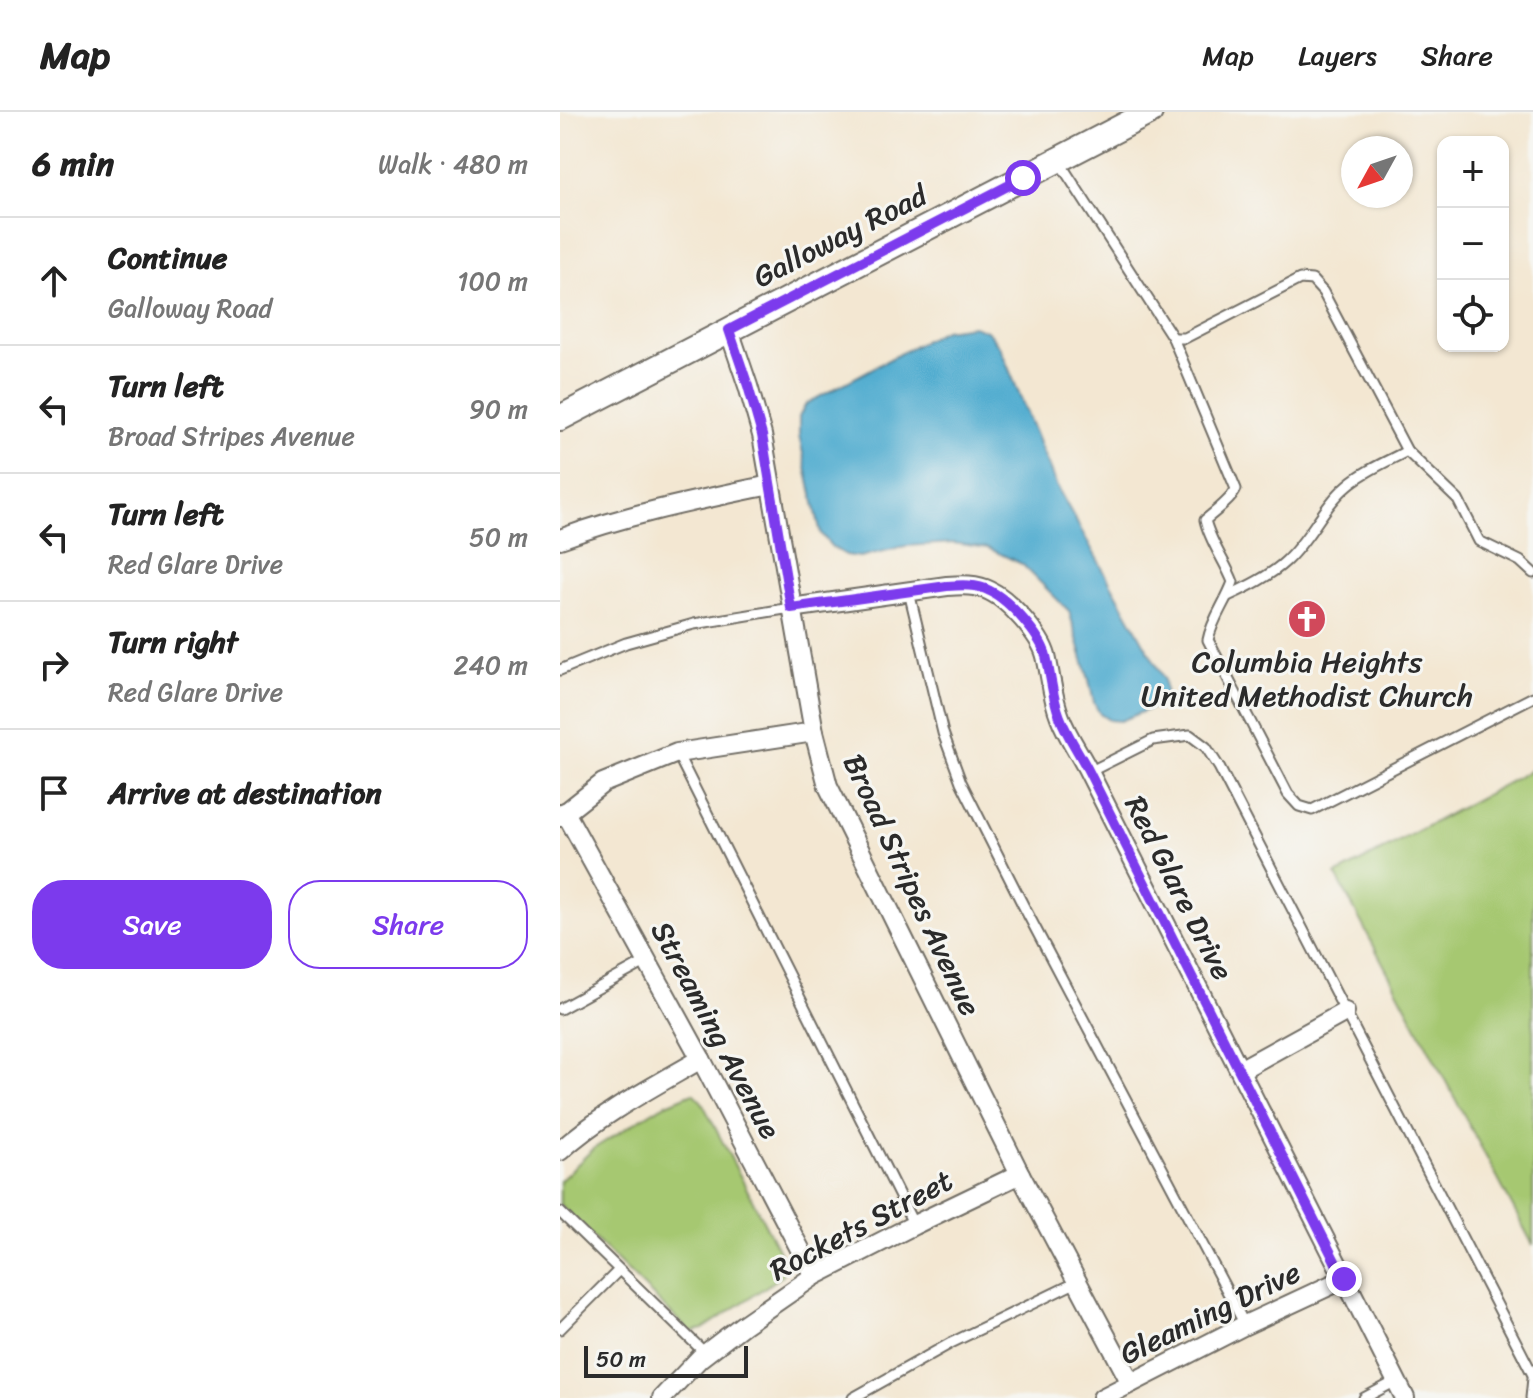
<!DOCTYPE html>
<meta charset="utf-8">
<style>
body{margin:0;font-family:Sriracha,sans-serif;background:#f6f6f6;color:#222}
.controls{position:absolute;right:24px;top:24px;display:grid;overflow:hidden;border-radius:16px;box-shadow:0 2px 6px #0004}
.controls button{width:72px;height:72px;display:grid;place-items:center;padding:0;border:0;border-bottom:2px solid #e0e0e0;background:#fff;color:#222;font:40px sans-serif}
.compass{position:absolute;left:781px;top:24px;width:72px;height:72px;border-radius:50%;background:#fff;box-shadow:0 2px 6px #0004;rotate:230deg}
.scale{position:absolute;left:24px;bottom:20px;width:164px;box-sizing:border-box;padding-left:8px;border:4px solid #2b2b2b;border-top:0;font-size:22px;line-height:28px;white-space:nowrap;color:#2b2b2b;-webkit-text-stroke:6px #f6f6f2;paint-order:stroke}
.stop{position:absolute;width:24px;height:24px;margin:-18px;border:6px solid #7c3aed;border-radius:50%;background:#fff}
.stop.end{background:#7c3aed;border-color:#fff;box-shadow:0 2px 8px #0008}
.list{margin:0;padding:0;list-style:none}
h2{display:flex;justify-content:space-between;align-items:center;height:104px;margin:0;padding:0 32px;font-size:34px}
h2 small{font-size:26px;font-weight:400;color:#767676}
.list li{display:grid;grid-template-columns:52px 1fr auto;gap:24px;align-items:center;box-sizing:border-box;height:128px;padding:0 32px;border-top:2px solid #e0e0e0}
.list b{display:block;font-size:30px;white-space:nowrap}
.list p{margin:0;font-size:26px;white-space:nowrap;color:#767676}
.list em{font-size:26px;font-style:normal;color:#767676}
.actions{display:flex;gap:16px;padding:24px 32px}
.actions a{flex:1;padding:18px 0;border:2px solid #7c3aed;border-radius:32px;text-align:center;font-size:28px;color:#7c3aed}
.actions .main{background:#7c3aed;color:#fff}
.icon{flex:none;width:44px;height:44px;fill:none;stroke:currentColor;stroke-width:2;stroke-linecap:round;stroke-linejoin:round}
.map{position:relative;flex:none;width:973px;height:1286px;overflow:hidden}
header{display:flex;align-items:center;gap:48px;box-sizing:border-box;height:112px;padding:0 40px;background:#fff;border-bottom:2px solid #e0e0e0}
header strong{font-size:38px}
nav{display:flex;gap:44px;margin-inline-start:auto;font-size:28px}
main{display:flex}
aside{flex:1;background:#fff}
.map>svg:first-child{display:block}
.green{fill:#a6c871;stroke:#687a4e;stroke-width:2}
.water{fill:#52add0;stroke:#3e6c7e;stroke-width:2}
.lines{fill:none;stroke-linecap:round;stroke-linejoin:round}
.service-casing{stroke:#716d65;stroke-width:13}
.minor-casing{stroke:#716d65;stroke-width:22}
.tertiary-casing{stroke:#716d65;stroke-width:28}
.service{stroke:#fff;stroke-width:9}
.minor{stroke:#fff;stroke-width:18}
.tertiary{stroke:#fff;stroke-width:24}
.route{stroke:#7c3aed;stroke-width:10}
.labels{text-anchor:middle;stroke-width:6;stroke-linejoin:round;paint-order:stroke}
.street-label{font-size:30px;fill:#2b2b2b;stroke:#f6f6f2}
.poi-label{font-size:30px;fill:#2b2b2b;stroke:#f6f6f2}
</style>
<header>
<strong>Map</strong>
<nav><a>Map</a><a>Layers</a><a>Share</a></nav>
</header>
<main>
<aside>
<h2>6 min<small>Walk · 480 m</small></h2>
<ul class="list">
<li><svg class="icon" aria-label="ahead" viewBox="0 0 24 24"><path d="M12 20V5M6 11l6-6 6 6"/></svg><div><b>Continue</b><p>Galloway Road</p></div><em>100 m</em></li>
<li><svg class="icon" aria-label="left" viewBox="0 0 24 24"><path d="M17 20v-9H6M10 6l-5 5 5 5"/></svg><div><b>Turn left</b><p>Broad Stripes Avenue</p></div><em>90 m</em></li>
<li><svg class="icon" aria-label="left" viewBox="0 0 24 24"><path d="M17 20v-9H6M10 6l-5 5 5 5"/></svg><div><b>Turn left</b><p>Red Glare Drive</p></div><em>50 m</em></li>
<li><svg class="icon" aria-label="right" viewBox="0 0 24 24"><path d="M7 20v-9h11M14 6l5 5-5 5"/></svg><div><b>Turn right</b><p>Red Glare Drive</p></div><em>240 m</em></li>
<li><svg class="icon" aria-label="arrive" viewBox="0 0 24 24"><path d="M6 21V4h12l-3 4 3 4H6"/></svg><div><b>Arrive at destination</b></div></li>
</ul>
<div class="actions"><a class="main">Save</a><a>Share</a></div>
</aside>
<div class="map">
<svg width="973" height="1286" viewBox="0 0 973 1286">
<rect width="100%" height="100%" fill="#f6f6f2"/>
<filter id="ink" filterUnits="userSpaceOnUse"><feTurbulence type="fractalNoise" baseFrequency=".0125" numOctaves="2"/><feDisplacementMap in="SourceGraphic" scale="16" xChannelSelector="R" yChannelSelector="G"/><feConvolveMatrix kernelMatrix="1 2 1 2 8 2 1 2 1" color-interpolation-filters="sRGB"/></filter>
<filter id="wash" filterUnits="userSpaceOnUse"><feTurbulence type="fractalNoise" baseFrequency=".006" numOctaves="4" result="noise"/><feDisplacementMap in="SourceGraphic" scale="32" xChannelSelector="R" yChannelSelector="G"/><feGaussianBlur stdDeviation="1.8" result="paint"/><feColorMatrix in="noise" values="0 0 0 0 0 0 0 0 0 0 0 0 0 0 0 0 0 1.4 0 .05"/><feComposite in="paint" operator="in"/></filter>
<g filter="url(#wash)">
<rect width="100%" height="100%" fill="#f3e7d2"/>
<!-- green -->
<g class="green">
<path d="M973,657V1133L776,763Z"/>
<path d="M133,981L142,990L225,1151L222,1164L143,1217L130,1220L0,1093V1069L33,1037L102,994Z"/>
</g>
<!-- water -->
<path class="water" d="M413,214L427,219L440,235L496,373L604,567L606,590L560,609L549,608L540,602L534,591L529,568L509,499L462,452L428,436L393,431L345,434L300,445L286,443L272,435L261,422L239,324V305L246,292L384,218Z"/>
</g>
<g filter="url(#ink)">
<g class="lines">
<!-- service casing -->
<g class="service-casing">
<g id="service">
<path d="M500,51L613,226L676,377C672,387 655,400 645,408C650,430 665,449 673,470C666,490 652,507 648,528L728,682L739,694L752,698L973,585"/>
<path d="M613,226H625L740,167L752,168L763,180L847,339L898,388L919,429L960,449L973,461"/>
<path d="M349,480L383,621L401,670L463,793L685,1213"/>
<path d="M668,484C687,475 710,464 726,449C750,427 763,394 788,373C804,359 828,349 847,339"/>
<path d="M0,558L66,531L134,512L231,496"/>
<path d="M117,641L354,1113"/>
<path d="M529,660L593,628L630,623L646,635L659,655L973,1263"/>
<path d="M0,897L87,849"/>
<path d="M0,1100L146,1242"/>
<path d="M0,1217L59,1158"/>
<path d="M293,1286L391,1231L517,1170"/>
<path d="M804,1286L836,1269"/>
<path d="M971,1286L973,1266"/>
</g>
</g>
<!-- minor casing -->
<g class="minor-casing">
<g id="minor">
<path d="M169,218L188,274L202,323L254,620L268,674L460,1062L571,1271"/>
<path d="M0,427C68,402 139,388 210,373"/>
<path d="M231,496L387,474C401,473 417,472 430,479C449,488 481,524 486,544C491,565 492,585 500,605C507,624 520,642 529,660L845,1286"/>
<path d="M5,700L141,947L254,1164"/>
<path d="M0,705L43,671L117,641L254,620"/>
<path d="M680,958L785,900"/>
<path d="M0,1039C41,1002 93,975 141,947"/>
<path d="M102,1286L140,1246L183,1213L254,1164L354,1113L460,1062"/>
<path d="M542,1286L685,1213L784,1167"/>
</g>
</g>
<!-- tertiary casing -->
<g class="tertiary-casing">
<path id="tertiary" d="M0,306L590,0"/>
</g>
<!-- service -->
<use href="#service" class="service"/>
<!-- minor -->
<use href="#minor" class="minor"/>
<!-- tertiary -->
<use href="#tertiary" class="tertiary"/>
</g>
</g>
<g class="lines" filter="url(#ink)">
<!-- route -->
<path class="route" d="M463,66L169,218L188,274L202,323L231,496L387,474C401,473 417,472 430,479C449,488 481,524 486,544C491,564 492,585 500,605C507,624 520,642 529,660L784,1167"/>
</g>
<!-- icons -->
<defs>
<g id="church-disc" transform="scale(2)"><circle r="9.5" fill="#d1495b" stroke="#f6f6f2"/><path d="M-1.2-6h2.4v3.5h3.3v2.4h-3.3V6h-2.4V-.1h-3.3v-2.4h3.3Z" fill="#fff"/></g>
</defs>
<g fill-rule="evenodd">
<use href="#church-disc" x="747" y="507"/>
</g>
<g class="labels">
<!-- street labels -->
<g class="street-label">
<text transform="translate(280 124) rotate(-27)" y="10">Galloway Road</text>
<text transform="translate(352 773) rotate(65)" y="10">Broad Stripes Avenue</text>
<text transform="translate(619 776) rotate(63)" y="10">Red Glare Drive</text>
<text transform="translate(156 918) rotate(62)" y="10">Streaming Avenue</text>
<text transform="translate(301 1113) rotate(-28)" y="10">Rockets Street</text>
<text transform="translate(650 1201) rotate(-26)" y="10">Gleaming Drive</text>
</g>
<!-- poi labels -->
<g class="poi-label">
<text x="747" y="560">Columbia Heights<tspan x="747" dy="34">United Methodist Church</tspan></text>
</g>
</g>
</svg>
<div class="controls">
<button>+</button>
<button>−</button>
<button><svg class="icon" aria-label="locate" viewBox="0 0 24 24"><circle cx="12" cy="12" r="6"/><path d="M12 2v4M12 18v4M2 12h4M18 12h4"/></svg></button>
</div>
<svg class="compass" viewBox="-18 -18 36 36"><path d="M0-13l5 13h-10z" fill="#e53935"/><path d="M0 13l5-13h-10z" fill="#767676"/></svg>
<div class="scale">50 m</div>
<div class="stop" style="left:463px;top:66px"></div>
<div class="stop end" style="left:784px;top:1167px"></div>
</div>
</main>
